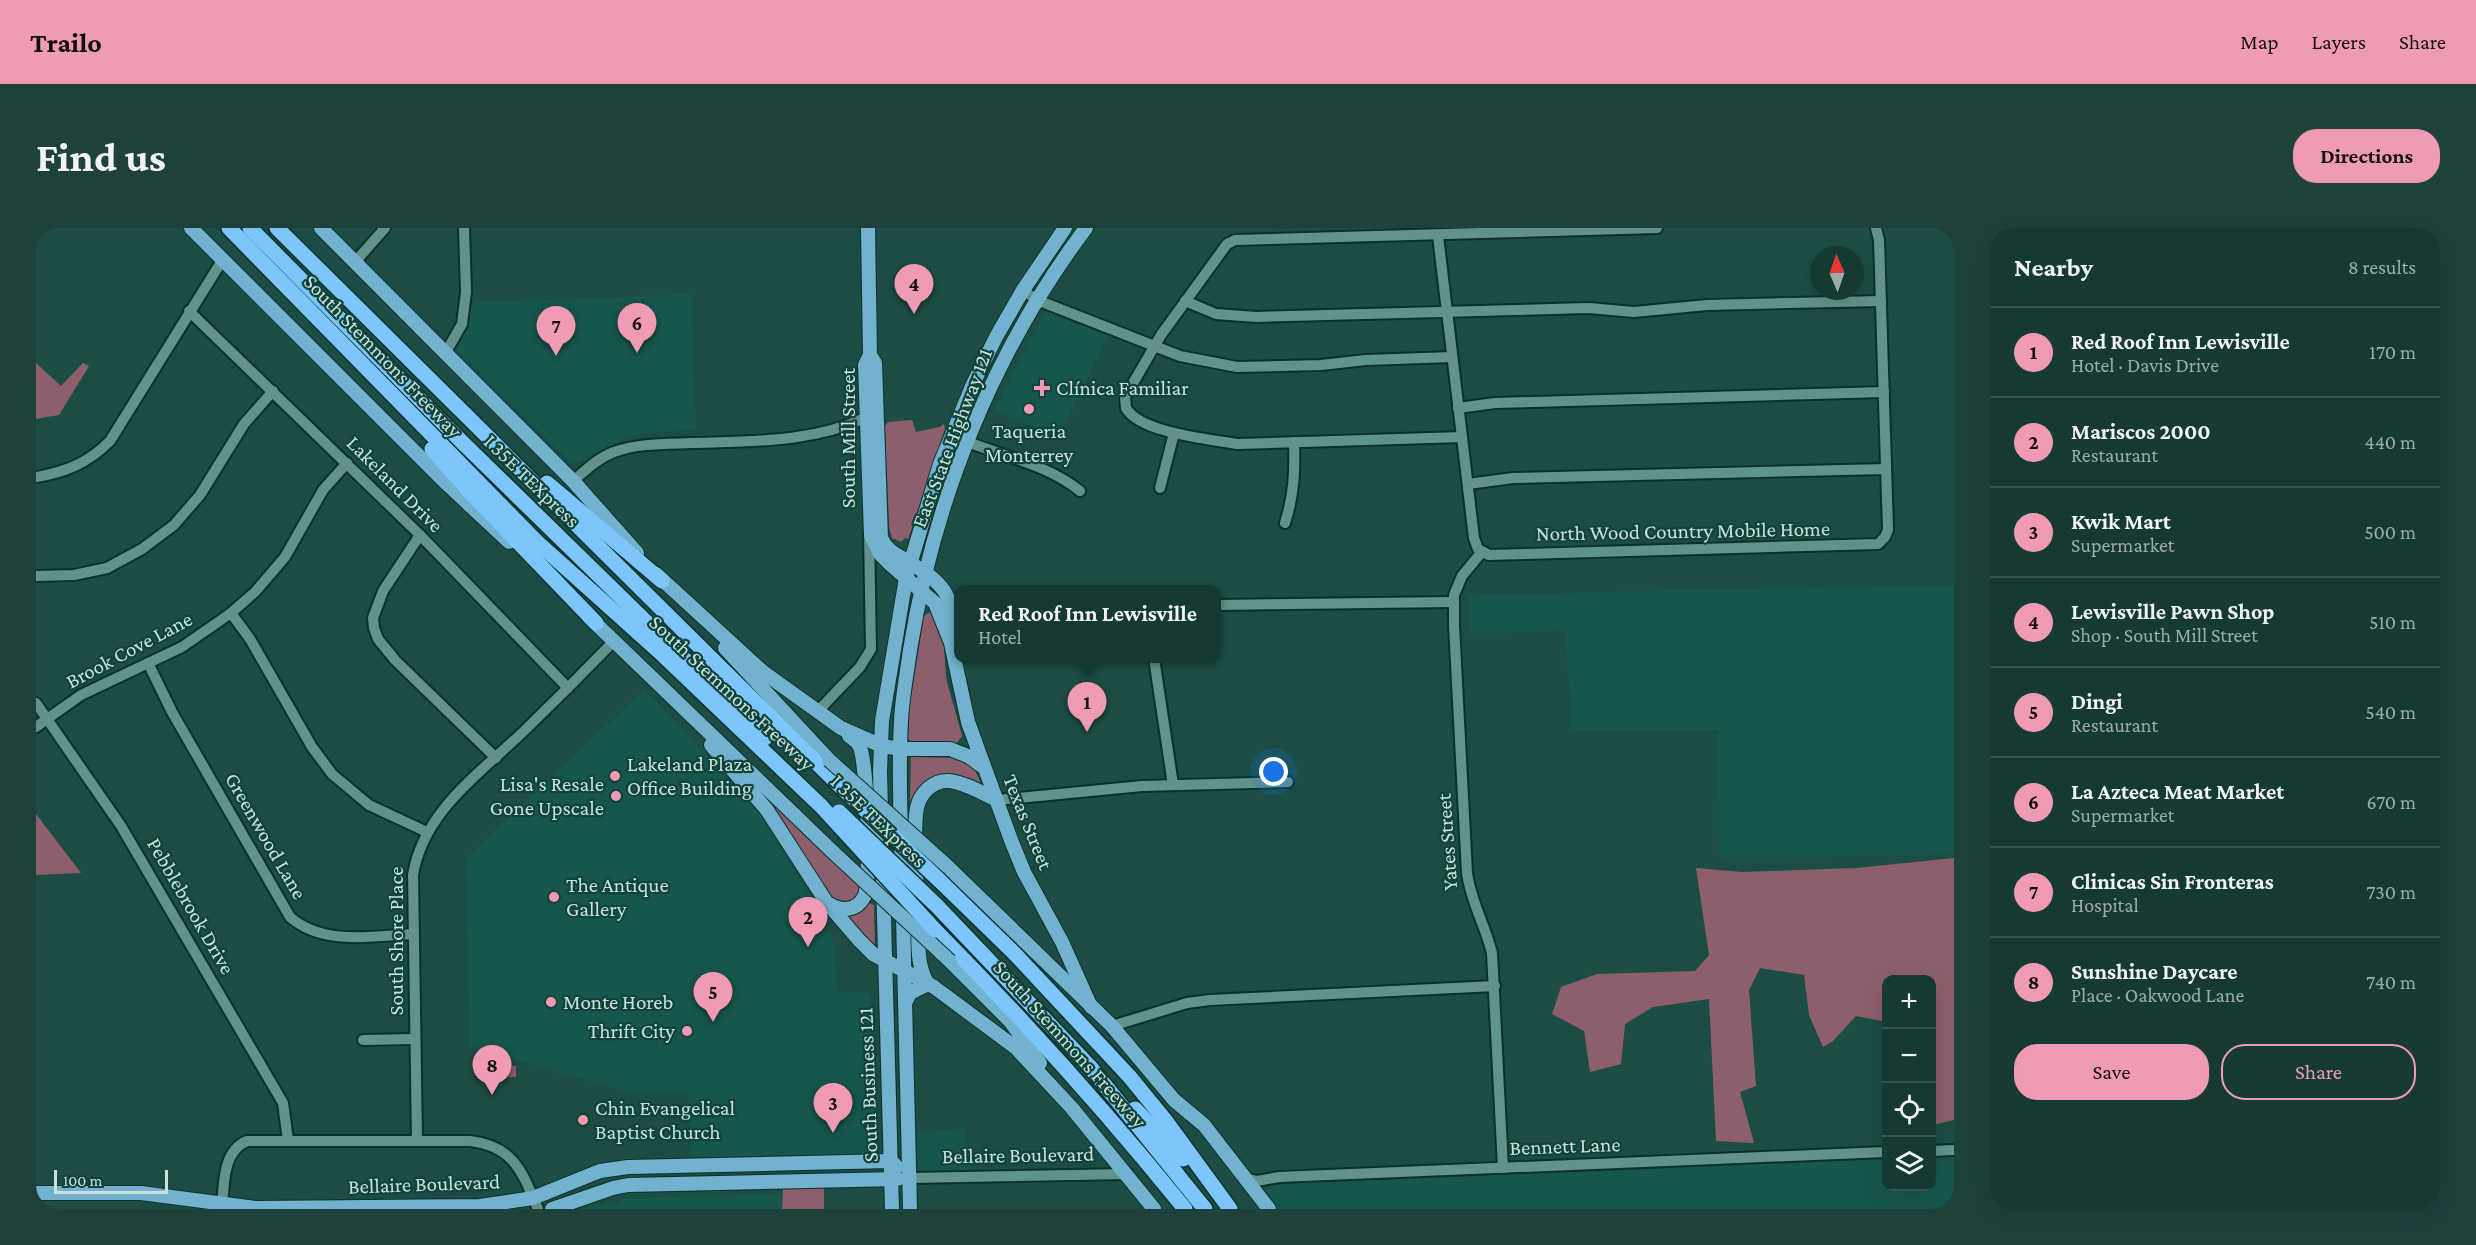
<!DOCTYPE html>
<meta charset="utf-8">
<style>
body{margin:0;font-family:"Crimson Pro",serif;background:#1e413c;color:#f1f3f6}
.controls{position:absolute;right:18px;bottom:18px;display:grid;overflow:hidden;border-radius:12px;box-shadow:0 6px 24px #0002}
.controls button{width:54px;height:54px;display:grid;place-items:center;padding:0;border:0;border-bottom:2px solid #34544f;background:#153a34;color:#f1f3f6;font:30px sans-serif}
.compass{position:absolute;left:1774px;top:18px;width:54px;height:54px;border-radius:50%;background:#153a34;box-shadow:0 6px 24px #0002;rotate:358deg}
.scale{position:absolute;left:18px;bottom:15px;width:114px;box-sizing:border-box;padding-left:6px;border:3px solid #c9e2dc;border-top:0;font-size:16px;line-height:21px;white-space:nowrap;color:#c9e2dc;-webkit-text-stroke:4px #0f433b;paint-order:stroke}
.you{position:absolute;left:1238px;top:544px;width:21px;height:21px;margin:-15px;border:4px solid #fff;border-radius:50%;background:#1a73e8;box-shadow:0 0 0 9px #1a73e833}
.badge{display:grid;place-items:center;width:39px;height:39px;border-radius:50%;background:#f19ab3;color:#111;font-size:20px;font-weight:700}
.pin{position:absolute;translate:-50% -50px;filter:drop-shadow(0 2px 3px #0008)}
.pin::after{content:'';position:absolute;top:32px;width:21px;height:18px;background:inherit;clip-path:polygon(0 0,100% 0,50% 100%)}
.popup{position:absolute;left:918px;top:357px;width:267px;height:78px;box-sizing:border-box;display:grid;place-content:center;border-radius:12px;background:#153a34;filter:drop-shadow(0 2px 4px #0005);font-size:20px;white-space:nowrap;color:#9dadac}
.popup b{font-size:22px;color:#f1f3f6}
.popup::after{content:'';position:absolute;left:50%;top:100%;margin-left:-12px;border:12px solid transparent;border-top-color:#153a34}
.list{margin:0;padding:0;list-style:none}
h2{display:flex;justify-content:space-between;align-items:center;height:78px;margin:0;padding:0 24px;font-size:26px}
h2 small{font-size:20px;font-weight:400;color:#9dadac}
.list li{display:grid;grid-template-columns:39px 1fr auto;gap:18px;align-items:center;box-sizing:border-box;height:90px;padding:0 24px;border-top:2px solid #34544f}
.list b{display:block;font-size:22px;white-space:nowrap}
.list p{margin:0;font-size:20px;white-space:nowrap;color:#9dadac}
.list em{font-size:20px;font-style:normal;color:#9dadac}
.actions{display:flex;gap:12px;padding:18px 24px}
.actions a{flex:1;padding:14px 0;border:2px solid #f19ab3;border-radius:24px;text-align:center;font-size:21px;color:#f19ab3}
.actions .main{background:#f19ab3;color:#111}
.icon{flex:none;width:33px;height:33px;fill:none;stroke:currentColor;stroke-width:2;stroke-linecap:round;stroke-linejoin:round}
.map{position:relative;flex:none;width:1918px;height:981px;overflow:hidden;border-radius:24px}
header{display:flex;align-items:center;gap:36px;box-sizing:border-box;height:84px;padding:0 30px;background:#f19ab3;color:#111}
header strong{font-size:28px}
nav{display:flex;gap:33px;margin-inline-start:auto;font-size:21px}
.intro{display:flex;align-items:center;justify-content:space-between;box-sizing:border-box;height:144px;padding:0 36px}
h1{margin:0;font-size:42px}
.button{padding:15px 27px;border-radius:24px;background:#f19ab3;color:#111;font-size:21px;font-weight:700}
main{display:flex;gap:36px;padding:0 36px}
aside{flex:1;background:#153a34;border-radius:24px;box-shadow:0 6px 24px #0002}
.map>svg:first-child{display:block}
.built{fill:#16564c}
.green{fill:#8d5f6c}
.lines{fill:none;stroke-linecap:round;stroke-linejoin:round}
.minor-casing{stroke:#0b312b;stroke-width:14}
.major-casing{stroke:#0b312b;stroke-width:16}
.highway-casing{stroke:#0b312b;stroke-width:18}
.minor{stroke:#62938a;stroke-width:10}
.major{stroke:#72b2ce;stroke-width:14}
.highway{stroke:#7cc6fb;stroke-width:15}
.major-bridge-casing{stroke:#0b312b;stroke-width:16;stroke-linecap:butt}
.highway-bridge-casing{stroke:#0b312b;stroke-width:18;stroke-linecap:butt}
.major-bridge{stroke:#72b2ce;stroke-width:14}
.highway-bridge{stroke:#7cc6fb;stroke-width:15}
.poi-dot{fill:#f19ab3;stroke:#0f433b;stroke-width:2}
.labels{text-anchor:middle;stroke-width:4.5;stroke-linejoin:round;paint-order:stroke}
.street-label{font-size:21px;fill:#c9e2dc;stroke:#0f433b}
.poi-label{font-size:21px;fill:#c9e2dc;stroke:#0f433b;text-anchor:start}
</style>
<header>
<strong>Trailo</strong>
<nav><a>Map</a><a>Layers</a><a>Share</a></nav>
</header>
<div class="intro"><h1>Find us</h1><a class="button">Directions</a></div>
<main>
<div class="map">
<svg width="1918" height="981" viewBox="0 0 1918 981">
<rect width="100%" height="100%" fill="#1c4d45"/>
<!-- built -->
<g class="built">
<path d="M656,66L660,202L606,205L591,209L537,237L419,121L438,75Z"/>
<path d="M1009,84L1072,108L1023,208L958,183Z"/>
<path d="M1918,357V627L1684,629L1682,502H1535L1530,403L1435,405L1433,367Z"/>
<path d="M609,461L725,588L796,708L802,764L835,765L840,926L655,929L652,863H589L434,819L429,631Z"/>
<path d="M929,900L931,942L884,945L882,905Z"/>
<path d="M1918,928V981H1239L1231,970V962L1239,957L1850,931V958H1896V929Z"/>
<path d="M746,965L747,981H551L554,977L584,975L585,971Z"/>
</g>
<!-- green -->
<g class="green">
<path d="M0,135L25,158L47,135L53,138L23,187L0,191Z"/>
<path d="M876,192L880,204L904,199L908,196L909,201L872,311L869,310L865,314L856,310L853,299L849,198L852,194Z"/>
<path d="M894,384L899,385L907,405L910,450L926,508L920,516L875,515L872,510L874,475L888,388Z"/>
<path d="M875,529L923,530L937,538L948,562L902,550L874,574Z"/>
<path d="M721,561L826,661L823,670L801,678Z"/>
<path d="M0,586L45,645L0,647Z"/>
<path d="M1918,630V892L1896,897V752H1850V905L1846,906V793L1820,788L1797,813L1787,819L1773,787L1768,747L1724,740L1713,762L1720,858L1704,864L1718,915L1680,913L1673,771L1617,779L1589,796L1585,836L1554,844L1548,803L1516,786L1525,759L1561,746L1659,743L1673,727L1660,640L1706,644L1820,640Z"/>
<path d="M831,674L838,677L839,719L819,700L811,688L818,686Z"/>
<path d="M442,832L480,838V849L458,850L441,844Z"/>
<path d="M786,959L788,960V981H746L747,961Z"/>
</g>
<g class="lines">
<!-- minor casing -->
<g class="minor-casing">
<g id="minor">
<path d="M1402,8L1438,310L1442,321L1453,327L1842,316L1849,309L1852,302L1843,12L1840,0"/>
<path d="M319,34L349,0"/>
<path d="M987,62L1001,72L1144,128L1201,139L1285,137L1330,132L1416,129"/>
<path d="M1149,73L1180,86L1220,89L1553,80L1598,84L1671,77L1845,73"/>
<path d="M153,83L384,307L532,460"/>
<path d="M410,124L426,96L430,64L428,0"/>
<path d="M1422,180L1459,175L1848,164"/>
<path d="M1426,209L1201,216C1173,211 1104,205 1090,180L1089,169L1125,107L1191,16L1199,12L1621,0"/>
<path d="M932,214C970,229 1012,237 1044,263"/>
<path d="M0,249C30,244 52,235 74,213L187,31"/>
<path d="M537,253C550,242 562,230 578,224C603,215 630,216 655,215C716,213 776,215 831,189"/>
<path d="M1432,256L1477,250L1850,241"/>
<path d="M1124,260L1138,205"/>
<path d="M1249,295C1258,267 1259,243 1258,214"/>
<path d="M384,307L347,363L337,390L338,400L342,411L359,432L460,530"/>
<path d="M1445,325L1426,348L1418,367V397L1431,645C1435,674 1449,697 1456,725L1467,940"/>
<path d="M0,348L38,347L71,340L106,321L138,297L164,267L208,196L237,163"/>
<path d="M1180,377L1418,374"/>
<path d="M195,385L214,411L276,519L296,546L333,577L391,604"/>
<path d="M1118,430L1137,557"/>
<path d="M112,435L136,484L254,689C287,718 337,708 377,706"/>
<path d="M0,475L85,598L247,875L252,912"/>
<path d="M782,483L824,439L835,421L833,305"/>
<path d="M0,499L45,467L146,419L195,385L219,364L249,329L287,262L311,235"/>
<path d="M961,572L1106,558L1252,554"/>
<path d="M1076,798L1151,775L1174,772L1459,758"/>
<path d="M327,812L379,811"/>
<path d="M381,913L377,647C387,584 443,546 487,504C518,474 548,444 578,413"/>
<path d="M1896,923L1918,922"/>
<path d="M873,950L1092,946"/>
<path d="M1209,950L1221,953L1243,949L1850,924"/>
<path d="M186,981C188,958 186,923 211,913H434C478,918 486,944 502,981"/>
</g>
</g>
<!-- major casing -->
<g class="major-casing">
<g id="major">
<path d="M155,0L410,255L473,314"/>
<path d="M285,0L537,253L601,325"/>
<path d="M832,0L834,127L829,137L835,307L844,326L855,337L899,375L915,415L932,494L975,612L988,644L1026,714L1055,779"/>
<path d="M834,127L839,135L845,310C851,323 861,327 873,334C909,356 920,369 915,411"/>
<path d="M620,346L727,444L805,500L846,518L865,521H914L932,528L946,538"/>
<path d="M553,389L798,625"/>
<path d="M689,420L793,532"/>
<path d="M675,517L731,582L791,675L823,712L837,726L898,759L980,820L1035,879L1118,981"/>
<path d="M911,638L1076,798L1138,872L1168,897L1233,981"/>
<path d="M881,664C880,643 877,600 881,580C884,565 897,552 913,553C930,555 946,565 961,572"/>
<path d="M793,676C805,683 820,684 828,669C836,656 831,530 823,517C821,514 816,510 813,508"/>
<path d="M914,733L974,793L1004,835"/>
<path d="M869,775L874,765L892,756C880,737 883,716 882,695"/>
<path d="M0,965H105L220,980L444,978L497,970L564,943L592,939L855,933L861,939"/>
<path d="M516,981L577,960L592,957L862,951"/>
<path d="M856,981L844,544L846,493L870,350L904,236L937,156L960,109L987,62L1029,0"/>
<path d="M874,981C871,870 868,759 866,647C865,596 862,544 865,493C866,470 871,445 874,422C898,271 958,122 1050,0"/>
</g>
</g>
<!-- highway casing -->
<g class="highway-casing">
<g id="highway">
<path d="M193,0L501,314L628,428L785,578"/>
<path d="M214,0L426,214L729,510"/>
<path d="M241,0L801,555"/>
<path d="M396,221L432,262L560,395"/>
<path d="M511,255L626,353"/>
<path d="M903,652L979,726L1093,848L1129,892L1194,981"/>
<path d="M901,678L1055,840L1169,981"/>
<path d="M899,702C987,791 1070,883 1149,981"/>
<path d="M1099,881L1147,931"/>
</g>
</g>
<!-- minor -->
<use href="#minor" class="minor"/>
<!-- major -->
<use href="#major" class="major"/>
<!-- highway -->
<use href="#highway" class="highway"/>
<!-- major-bridge casing -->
<g class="major-bridge-casing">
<g id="major-bridge">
<path d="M793,532L911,638"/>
<path d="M798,625L914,733"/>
</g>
</g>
<!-- highway-bridge casing -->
<g class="highway-bridge-casing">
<g id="highway-bridge">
<path d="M801,555L903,652"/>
<path d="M785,578L899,702"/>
<path d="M803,584L901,678"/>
</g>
</g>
<!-- major-bridge -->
<use href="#major-bridge" class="major-bridge"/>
<!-- highway-bridge -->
<use href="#highway-bridge" class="highway-bridge"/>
</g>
<!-- markers -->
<g class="poi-dot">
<path d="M1003 151h6v6h6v6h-6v6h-6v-6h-6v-6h6z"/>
<circle cx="993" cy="181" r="6"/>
<circle cx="579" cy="548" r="6"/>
<circle cx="580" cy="568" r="6"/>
<circle cx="518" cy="669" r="6"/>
<circle cx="515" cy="774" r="6"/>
<circle cx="651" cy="803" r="6"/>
<circle cx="547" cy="892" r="6"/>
</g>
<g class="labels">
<!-- street labels -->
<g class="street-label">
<text transform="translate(347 128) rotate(46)" y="7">South Stemmons Freeway</text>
<text transform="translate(812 210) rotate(-90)" y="7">South Mill Street</text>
<text transform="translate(916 210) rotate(-69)" y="7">East State Highway 121</text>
<text transform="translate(496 253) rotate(44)" y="7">I 35E TEXpress</text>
<text transform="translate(359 256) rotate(45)" y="7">Lakeland Drive</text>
<text transform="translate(1647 303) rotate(-1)" y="7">North Wood Country Mobile Home</text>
<text transform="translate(93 422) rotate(-28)" y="7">Brook Cove Lane</text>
<text transform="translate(696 465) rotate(43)" y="7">South Stemmons Freeway</text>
<text transform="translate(843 593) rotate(44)" y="7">I 35E TEXpress</text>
<text transform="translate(992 594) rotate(68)" y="7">Texas Street</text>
<text transform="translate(230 608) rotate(60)" y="7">Greenwood Lane</text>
<text transform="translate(1411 614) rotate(-94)" y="7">Yates Street</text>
<text transform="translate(155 678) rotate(60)" y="7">Pebblebrook Drive</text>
<text transform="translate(360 713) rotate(-90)" y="7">South Shore Place</text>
<text transform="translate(1034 816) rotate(48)" y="7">South Stemmons Freeway</text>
<text transform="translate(832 857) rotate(-92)" y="7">South Business 121</text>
<text transform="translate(1529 918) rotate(-2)" y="7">Bennett Lane</text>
<text transform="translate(982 927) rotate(-1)" y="7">Bellaire Boulevard</text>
<text transform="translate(388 956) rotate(-2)" y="7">Bellaire Boulevard</text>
</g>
<!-- poi labels -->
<g class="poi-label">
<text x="1020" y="167">Clínica Familiar</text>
<text x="993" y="210" text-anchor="middle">Taqueria<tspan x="993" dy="24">Monterrey</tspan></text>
<text x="591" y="543">Lakeland Plaza<tspan x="591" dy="24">Office Building</tspan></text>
<text x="568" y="563" text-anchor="end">Lisa's Resale<tspan x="568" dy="24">Gone Upscale</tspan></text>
<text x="530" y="664">The Antique<tspan x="530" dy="24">Gallery</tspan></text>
<text x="527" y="781">Monte Horeb</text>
<text x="639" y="810" text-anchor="end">Thrift City</text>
<text x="559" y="887">Chin Evangelical<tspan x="559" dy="24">Baptist Church</tspan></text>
</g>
</g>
</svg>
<div class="controls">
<button>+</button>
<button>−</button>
<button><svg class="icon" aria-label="locate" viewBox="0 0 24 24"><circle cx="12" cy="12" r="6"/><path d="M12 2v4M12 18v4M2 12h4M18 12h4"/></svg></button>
<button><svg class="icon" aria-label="layers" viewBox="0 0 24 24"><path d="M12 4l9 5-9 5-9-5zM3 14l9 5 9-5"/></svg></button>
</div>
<svg class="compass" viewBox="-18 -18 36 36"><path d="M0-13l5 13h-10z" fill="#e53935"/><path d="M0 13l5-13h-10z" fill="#9dadac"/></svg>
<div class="scale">100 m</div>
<div class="you"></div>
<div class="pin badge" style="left:1051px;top:504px">1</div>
<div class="popup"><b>Red Roof Inn Lewisville</b>Hotel</div>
<div class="pin badge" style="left:772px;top:719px">2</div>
<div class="pin badge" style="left:797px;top:905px">3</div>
<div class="pin badge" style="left:878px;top:86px">4</div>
<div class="pin badge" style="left:677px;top:794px">5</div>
<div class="pin badge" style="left:601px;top:125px">6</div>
<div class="pin badge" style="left:520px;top:128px">7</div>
<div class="pin badge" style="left:456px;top:867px">8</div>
</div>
<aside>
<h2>Nearby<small>8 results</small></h2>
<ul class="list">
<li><span class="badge">1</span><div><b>Red Roof Inn Lewisville</b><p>Hotel · Davis Drive</p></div><em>170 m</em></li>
<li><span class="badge">2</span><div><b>Mariscos 2000</b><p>Restaurant</p></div><em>440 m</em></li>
<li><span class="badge">3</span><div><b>Kwik Mart</b><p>Supermarket</p></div><em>500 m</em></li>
<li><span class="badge">4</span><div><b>Lewisville Pawn Shop</b><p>Shop · South Mill Street</p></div><em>510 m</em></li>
<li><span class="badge">5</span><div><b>Dingi</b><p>Restaurant</p></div><em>540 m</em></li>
<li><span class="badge">6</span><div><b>La Azteca Meat Market</b><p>Supermarket</p></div><em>670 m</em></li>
<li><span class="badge">7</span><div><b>Clinicas Sin Fronteras</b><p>Hospital</p></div><em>730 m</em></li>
<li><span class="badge">8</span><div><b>Sunshine Daycare</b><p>Place · Oakwood Lane</p></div><em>740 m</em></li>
</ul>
<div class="actions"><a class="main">Save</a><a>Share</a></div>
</aside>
</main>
